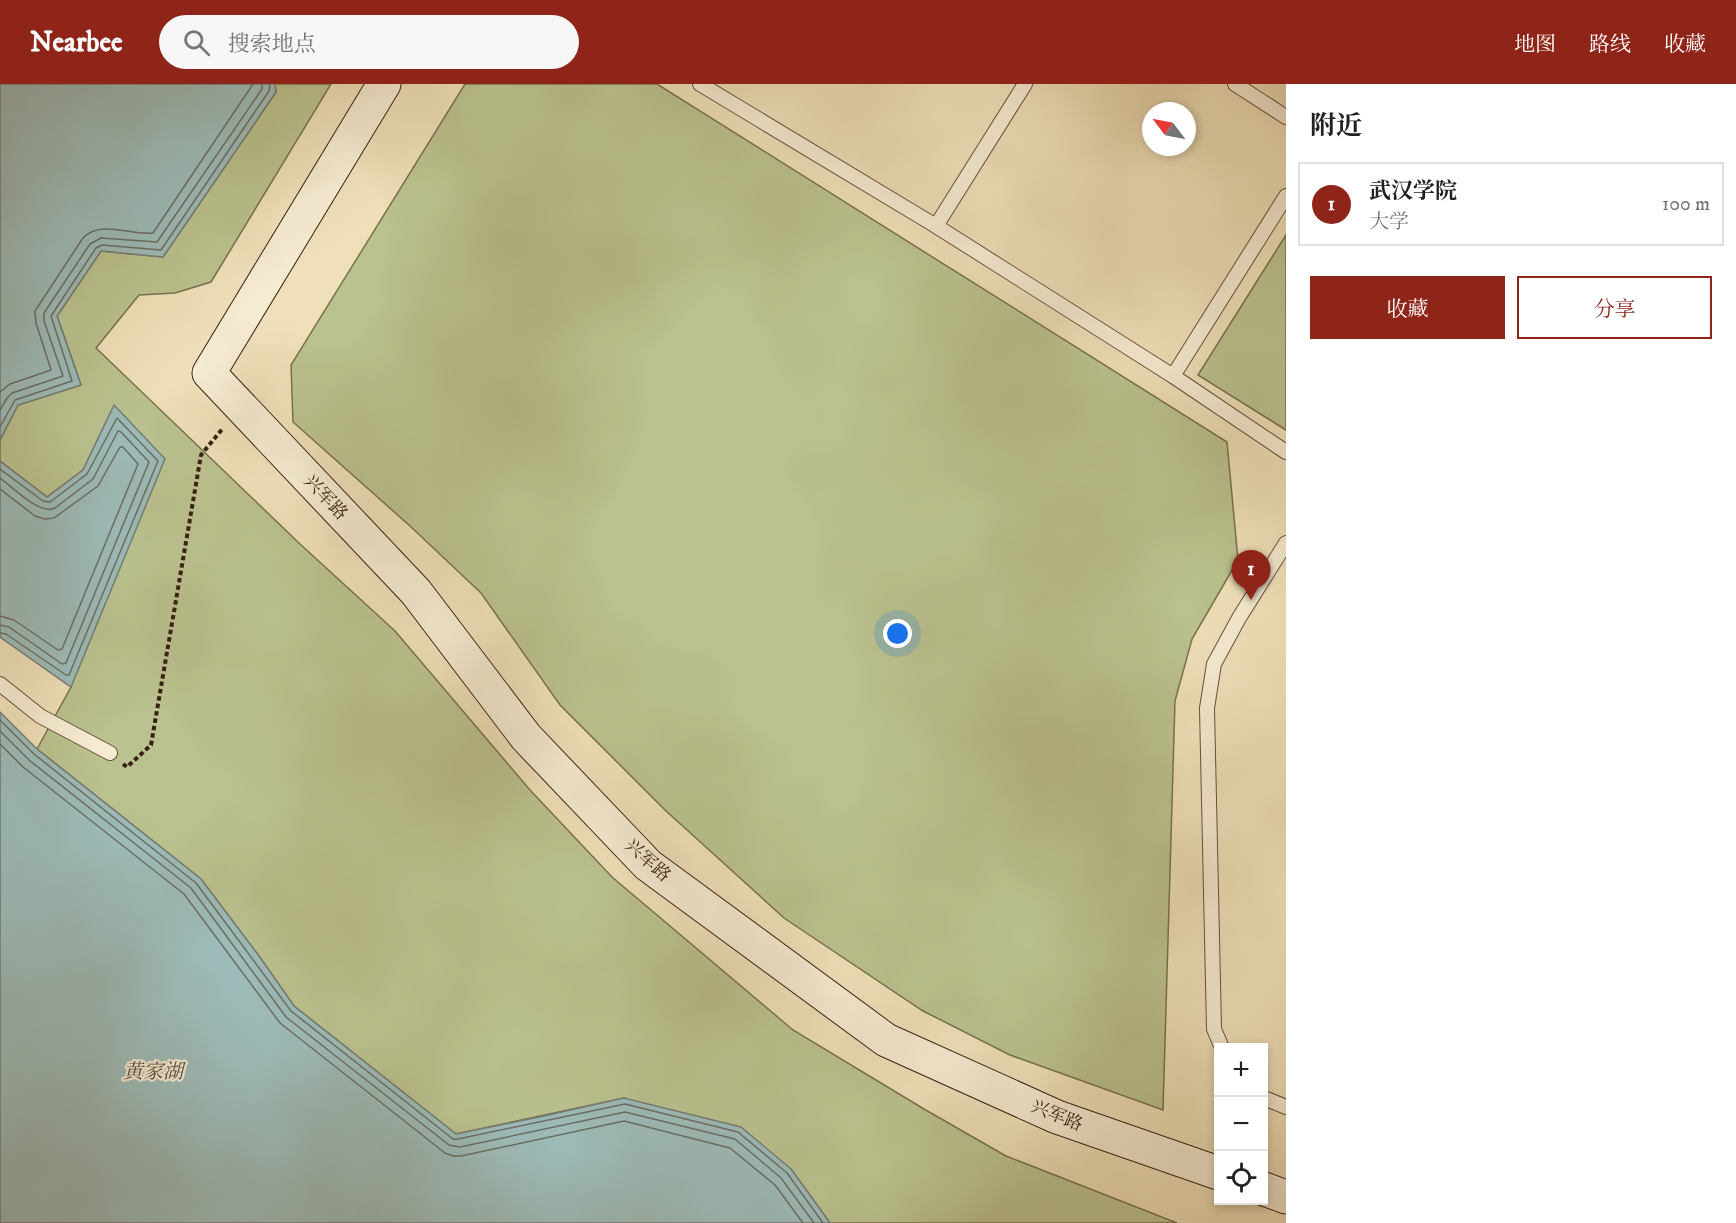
<!DOCTYPE html>
<html lang="zh">
<meta charset="utf-8">
<style>
body{margin:0;font-family:"IM FELL DW Pica","Noto Serif SC",serif;background:#f6f6f6;color:#202124}
.controls{position:absolute;right:18px;bottom:18px;display:grid;overflow:hidden;border-radius:0px;box-shadow:0 3px 9px #0003}
.controls button{width:54px;height:54px;display:grid;place-items:center;padding:0;border:0;border-bottom:2px solid #e0e0e0;background:#fff;color:#202124;font:30px sans-serif}
.compass{position:absolute;left:1142px;top:18px;width:54px;height:54px;border-radius:50%;background:#fff;box-shadow:0 3px 9px #0003;rotate:302deg}
.you{position:absolute;left:898px;top:550px;width:21px;height:21px;margin:-15px;border:4px solid #fff;border-radius:50%;background:#1a73e8;box-shadow:0 0 0 9px #1a73e833}
.badge{display:grid;place-items:center;width:39px;height:39px;border-radius:50%;background:#8f2418;color:#fff;font-size:20px;font-weight:700}
.pin{position:absolute;translate:-50% -50px;filter:drop-shadow(0 2px 3px #0008)}
.pin::after{content:'';position:absolute;top:32px;width:21px;height:18px;background:inherit;clip-path:polygon(0 0,100% 0,50% 100%)}
.list{margin:0;padding:0;list-style:none}
h2{display:flex;justify-content:space-between;align-items:center;height:78px;margin:0;padding:0 24px;font-size:26px}
h2 small{font-size:20px;font-weight:400;color:#757577}
.list li{display:grid;grid-template-columns:39px 1fr auto;gap:18px;align-items:center;box-sizing:border-box;height:84px;margin:0 12px 12px;padding:0 12px;border:2px solid #e0e0e0;border-radius:0px}
.list b{display:block;font-size:22px;white-space:nowrap}
.list p{margin:0;font-size:20px;white-space:nowrap;color:#757577}
.list em{font-size:20px;font-style:normal;color:#757577}
.actions{display:flex;gap:12px;padding:18px 24px}
.actions a{flex:1;padding:14px 0;border:2px solid #8f2418;border-radius:0px;text-align:center;font-size:21px;color:#8f2418}
.actions .main{background:#8f2418;color:#fff}
.icon{flex:none;width:33px;height:33px;fill:none;stroke:currentColor;stroke-width:2;stroke-linecap:round;stroke-linejoin:round}
.map{position:relative;flex:none;width:1286px;height:1139px;overflow:hidden}
header{display:flex;align-items:center;gap:36px;box-sizing:border-box;height:84px;padding:0 30px;background:#8f2418;color:#fff}
header strong{font-size:28px}
nav{display:flex;gap:33px;margin-inline-start:auto;font-size:21px}
.search{width:420px;height:54px;background:#f6f6f6;display:flex;align-items:center;gap:15px;box-sizing:border-box;padding:0 21px;border-radius:33px;color:#757577;font-size:22px}
main{display:flex}
aside{flex:1;background:#fff}
.map>svg:first-child{display:block}
.green{fill:#bac28f;stroke:#797150;stroke-width:1.5}
.water{fill:#9dbbb8;stroke:#757d76;stroke-width:1.5}
.lines{fill:none;stroke-linecap:round;stroke-linejoin:round}
.shore{stroke:#6a6e65;stroke-width:1.5}
.lane-casing{stroke:#66503c;stroke-width:16}
.secondary-casing{stroke:#382012;stroke-width:35}
.path{stroke:#382012;stroke-width:4;stroke-dasharray:4.5 3;stroke-linecap:butt}
.lane{stroke:#f5ebd2;stroke-width:14}
.secondary{stroke:#f5ebd2;stroke-width:33}
.labels{text-anchor:middle;stroke-width:4.5;stroke-linejoin:round;paint-order:stroke}
.street-label{font-size:18px;fill:#382012;stroke:#f5ebd2}
.water-label{font-size:20px;font-style:italic;fill:#564e44;stroke:#f5ebd2}
</style>
<header>
<strong>Nearbee</strong>
<div class="search"><svg class="icon" aria-label="search" viewBox="0 0 24 24"><circle cx="10" cy="10" r="6"/><path d="M15 15l6 6"/></svg>搜索地点</div>
<nav><a>地图</a><a>路线</a><a>收藏</a></nav>
</header>
<main>
<div class="map">
<svg width="1286" height="1139" viewBox="0 0 1286 1139">
<rect width="100%" height="100%" fill="#efe0b9"/>
<filter id="stains"><feTurbulence type="fractalNoise" baseFrequency=".00333" numOctaves="4"/><feColorMatrix values="0 0 0 0 .2 0 0 0 0 .09 0 0 0 0 .02 0 0 0 .5 -.17"/></filter>
<radialGradient id="worn" r=".72"><stop offset=".6" stop-color="#630" stop-opacity="0"/><stop offset="1" stop-color="#630" stop-opacity=".3"/></radialGradient>
<!-- green -->
<g class="green">
<path d="M275,0H331L211,198L175,209L139,211L96,264L300,460L395,547L530,706L612,793L793,946L924,1025L1006,1072L1177,1139H830L791,1085L624,1014L456,1050L294,922L259,872L201,795L37,665L71,603L114,322L83,386L47,413L0,377V356L18,321L81,301L57,232L101,167L163,173L276,8Z"/>
<path d="M465,0H657L1227,358L1238,476L1192,555L1175,617L1163,1026L1010,971L923,927L784,834L665,726L560,621L481,509L410,442L293,338L291,281Z"/>
<path d="M1286,151V346L1198,291Z"/>
</g>
<!-- water -->
<g class="water">
<path d="M0,0H275L276,8L163,173L101,167L57,232L81,301L18,321L0,356Z"/>
<path d="M114,321L165,375L71,603L0,553V377L47,413L83,386Z"/>
<path d="M0,628L37,665L201,795L259,872L294,922L456,1050L544,1032L624,1014L741,1043L791,1085L830,1139H0Z"/>
</g>
<g class="lines">
<!-- shore -->
<g class="shore">
<path d="M0,308L10,300L51,286L36,239L35,227L83,154C101,135 130,152 153,149L253,0"/>
<path d="M0,326L7,314L12,309L63,292L44,237V229L90,160L101,154L157,158L262,5V0"/>
<path d="M0,343L15,316L72,297L51,232L96,164L102,161L161,166L269,7L270,0"/>
<path d="M0,385L43,417L50,418L87,390L117,334L158,377L69,591H66L6,550L0,549"/>
<path d="M0,394C14,404 39,431 55,424L93,395L118,347L121,348L149,378L66,579L62,580L9,543L0,541"/>
<path d="M0,405L35,432L45,435L54,434L98,402L120,363H123L138,380L62,565L58,566L14,536L0,532"/>
<path d="M0,636L34,670L196,799L291,927L453,1055H458L625,1020L738,1048L787,1089L823,1139"/>
<path d="M0,647L29,676L191,804L286,933L449,1061L460,1063L625,1028L735,1055L781,1094L814,1139"/>
<path d="M0,660L23,683L184,810L280,939L445,1069L453,1072H461L624,1037L730,1064L775,1101L803,1139"/>
</g>
<!-- lane casing -->
<g class="lane-casing">
<g id="lane">
<path d="M700,0L936,142L1173,292L1286,368"/>
<path d="M1235,0L1286,33"/>
<path d="M936,142L1025,0"/>
<path d="M1173,292L1286,112"/>
<path d="M0,600L40,632L110,669"/>
<path d="M1222,964L1214,945L1207,624L1214,580L1239,534L1286,459"/>
<path d="M1264,1014L1286,1023"/>
</g>
</g>
<!-- secondary casing -->
<g class="secondary-casing">
<g id="secondary">
<path d="M384,0L209,289L416,508L526,653L648,781L886,956L1057,1033L1218,1089"/>
<path d="M1264,1105L1286,1113"/>
</g>
</g>
<!-- path -->
<path class="path" d="M123,680L127,683L151,661L201,371L223,344"/>
<!-- lane -->
<use href="#lane" class="lane"/>
<!-- secondary -->
<use href="#secondary" class="secondary"/>
</g>
<g class="labels">
<!-- street labels -->
<g class="street-label">
<text transform="translate(326 413) rotate(47)" y="6">兴军路</text>
<text transform="translate(648 776) rotate(42)" y="6">兴军路</text>
<text transform="translate(1057 1031) rotate(22)" y="6">兴军路</text>
</g>
<!-- water labels -->
<g class="water-label">
<text x="153" y="994">黄家湖</text>
</g>
</g>
<rect width="100%" height="100%" filter="url(#stains)"/>
<rect width="100%" height="100%" fill="url(#worn)"/>
</svg>
<div class="controls">
<button>+</button>
<button>−</button>
<button><svg class="icon" aria-label="locate" viewBox="0 0 24 24"><circle cx="12" cy="12" r="6"/><path d="M12 2v4M12 18v4M2 12h4M18 12h4"/></svg></button>
</div>
<svg class="compass" viewBox="-18 -18 36 36"><path d="M0-13l5 13h-10z" fill="#e53935"/><path d="M0 13l5-13h-10z" fill="#757577"/></svg>
<div class="you"></div>
<div class="pin badge" style="left:1251px;top:516px">1</div>
</div>
<aside>
<h2>附近<small></small></h2>
<ul class="list">
<li><span class="badge">1</span><div><b>武汉学院</b><p>大学</p></div><em>100 m</em></li>
</ul>
<div class="actions"><a class="main">收藏</a><a>分享</a></div>
</aside>
</main>
